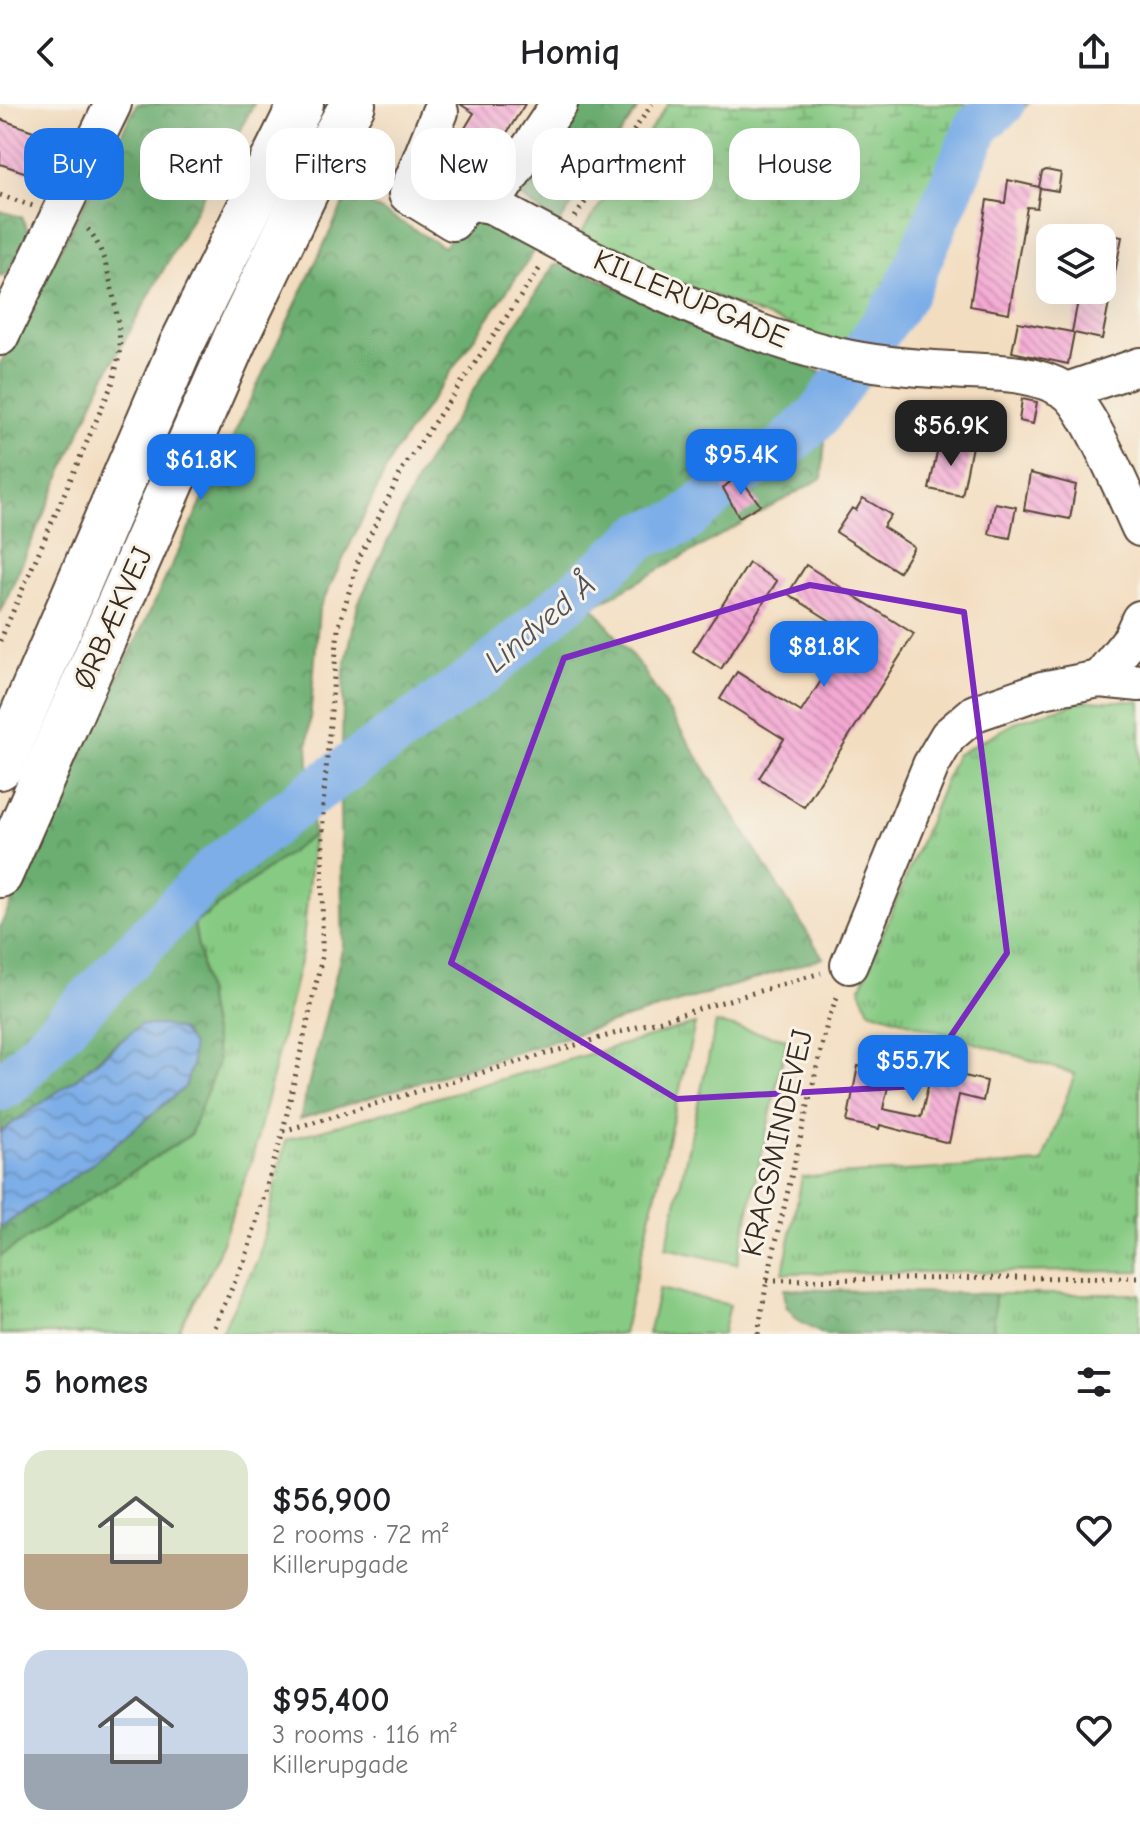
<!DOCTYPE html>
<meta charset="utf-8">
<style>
:root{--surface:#fff;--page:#f2f2f2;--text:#202124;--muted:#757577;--accent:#1a73e8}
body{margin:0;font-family:"Comic Neue",sans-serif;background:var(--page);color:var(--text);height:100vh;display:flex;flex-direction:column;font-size:30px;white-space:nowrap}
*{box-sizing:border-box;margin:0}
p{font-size:26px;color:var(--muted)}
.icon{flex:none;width:44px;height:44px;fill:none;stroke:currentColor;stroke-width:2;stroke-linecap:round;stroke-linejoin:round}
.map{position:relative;height:1230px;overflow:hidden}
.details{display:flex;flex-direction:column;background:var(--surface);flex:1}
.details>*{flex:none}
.top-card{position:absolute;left:24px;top:24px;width:1092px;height:72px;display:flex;gap:16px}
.controls{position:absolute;left:1036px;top:120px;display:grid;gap:16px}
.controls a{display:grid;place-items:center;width:80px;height:80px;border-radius:16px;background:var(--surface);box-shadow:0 8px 32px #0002;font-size:40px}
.price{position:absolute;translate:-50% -68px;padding:0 18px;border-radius:16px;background:var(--accent);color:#fff;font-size:26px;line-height:52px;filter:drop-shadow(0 2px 4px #0008)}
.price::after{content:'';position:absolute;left:50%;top:48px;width:24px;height:18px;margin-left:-12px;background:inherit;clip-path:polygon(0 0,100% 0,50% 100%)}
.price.current{background:#222;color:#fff}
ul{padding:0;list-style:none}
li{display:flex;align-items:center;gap:24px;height:200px;padding:0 24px}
li span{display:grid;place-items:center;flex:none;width:224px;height:160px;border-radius:24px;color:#555}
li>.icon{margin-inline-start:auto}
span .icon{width:96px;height:96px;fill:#fffc;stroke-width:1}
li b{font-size:34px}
h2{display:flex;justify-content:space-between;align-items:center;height:96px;padding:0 24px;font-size:34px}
.tag{padding:0 28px;border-radius:24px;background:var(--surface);box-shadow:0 8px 32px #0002;font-size:28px;line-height:72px}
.tag.current{background:var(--accent);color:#fff}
header{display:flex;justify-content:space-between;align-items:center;height:104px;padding:0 24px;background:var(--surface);font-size:36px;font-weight:700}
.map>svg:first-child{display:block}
.grass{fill:url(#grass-tufts);stroke:#607a50;stroke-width:2}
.forest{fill:url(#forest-crowns);stroke:#546c48;stroke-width:2}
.wetland{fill:url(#wetland-marsh);stroke:#607a50;stroke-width:2}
.park{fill:#86ca83;stroke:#607a50;stroke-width:2}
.water{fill:url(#water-waves);stroke:#5c6c83;stroke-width:2}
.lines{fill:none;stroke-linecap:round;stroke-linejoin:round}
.river{stroke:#7daee8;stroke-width:46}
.building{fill:url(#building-back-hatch)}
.minor-casing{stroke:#574536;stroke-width:40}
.major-casing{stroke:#574536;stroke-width:48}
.path{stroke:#574536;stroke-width:5;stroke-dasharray:2 6;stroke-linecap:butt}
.minor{stroke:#fff;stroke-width:36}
.major{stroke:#fff;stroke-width:44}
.marked{fill:none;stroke:#7b2cbf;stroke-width:6;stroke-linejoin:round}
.labels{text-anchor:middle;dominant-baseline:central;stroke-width:6;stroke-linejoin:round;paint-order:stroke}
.street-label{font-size:30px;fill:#3b2a1e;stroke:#f7f3e8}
.water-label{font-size:32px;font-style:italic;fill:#4f525b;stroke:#f7f3e8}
</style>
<header><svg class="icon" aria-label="back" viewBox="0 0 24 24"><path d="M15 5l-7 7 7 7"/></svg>Homiq<svg class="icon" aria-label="share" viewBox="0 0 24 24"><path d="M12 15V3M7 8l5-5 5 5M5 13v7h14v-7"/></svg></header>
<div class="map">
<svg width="1140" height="1230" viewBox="0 0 1140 1230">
<defs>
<pattern id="grass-tufts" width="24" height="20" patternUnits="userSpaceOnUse" patternTransform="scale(2)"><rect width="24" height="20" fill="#86ca83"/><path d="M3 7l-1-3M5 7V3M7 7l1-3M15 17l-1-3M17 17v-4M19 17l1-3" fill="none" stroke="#6fa46b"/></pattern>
<pattern id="forest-crowns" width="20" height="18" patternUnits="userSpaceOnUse" patternTransform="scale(2)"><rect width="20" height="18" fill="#6cae71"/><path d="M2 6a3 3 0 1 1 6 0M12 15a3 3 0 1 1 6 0" fill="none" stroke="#5a8e5c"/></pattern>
<pattern id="wetland-marsh" width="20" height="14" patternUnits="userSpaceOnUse" patternTransform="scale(2)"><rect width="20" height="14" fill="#86ca83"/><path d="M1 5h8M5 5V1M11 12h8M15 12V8" fill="none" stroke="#6fa46b"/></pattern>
<pattern id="water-waves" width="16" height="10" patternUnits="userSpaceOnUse" patternTransform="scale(2)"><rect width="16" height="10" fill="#7daee8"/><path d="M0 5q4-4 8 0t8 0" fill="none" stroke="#688ebb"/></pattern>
<pattern id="building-back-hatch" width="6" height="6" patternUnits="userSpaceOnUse" patternTransform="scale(2)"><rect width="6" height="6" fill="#f4a9d4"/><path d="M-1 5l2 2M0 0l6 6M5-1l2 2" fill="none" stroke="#c78aab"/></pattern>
</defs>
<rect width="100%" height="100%" fill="#f7f3e8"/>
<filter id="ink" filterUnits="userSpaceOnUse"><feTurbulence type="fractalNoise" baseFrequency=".0125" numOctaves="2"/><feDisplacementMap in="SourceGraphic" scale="16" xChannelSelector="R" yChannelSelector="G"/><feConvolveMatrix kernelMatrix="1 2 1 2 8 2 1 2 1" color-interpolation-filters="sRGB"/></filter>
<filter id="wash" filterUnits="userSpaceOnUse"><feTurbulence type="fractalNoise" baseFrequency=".006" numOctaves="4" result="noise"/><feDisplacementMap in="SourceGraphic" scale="32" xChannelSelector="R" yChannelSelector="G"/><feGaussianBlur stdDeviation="1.8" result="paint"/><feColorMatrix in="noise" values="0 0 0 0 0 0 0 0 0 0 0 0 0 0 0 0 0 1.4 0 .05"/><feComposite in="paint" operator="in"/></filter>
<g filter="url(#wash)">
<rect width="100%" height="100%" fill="#f3ddc0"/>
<!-- grass -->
<g class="grass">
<polygon points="1084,597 1140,597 1140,1167 783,1169 802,1073 1042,1059 1075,970 869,906 860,885 956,651 1018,617"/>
<polygon points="313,731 302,849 253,1052 215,1158 177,1230 0,1230 0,1152 190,1031 218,958 194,820"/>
<polygon points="695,920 623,1230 220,1230 258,1155 286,1036"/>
<polygon points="995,1190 1140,1190 1140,1230 993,1230"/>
</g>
<!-- forest -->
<g class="forest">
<polygon points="137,0 254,0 103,276 0,509 0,260"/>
<polygon points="584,0 641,0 558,121 521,92"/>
<polygon points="349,88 444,143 471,107 536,145 393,351 319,505 308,641 313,731 194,820 218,958 190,1031 0,1152 0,1124 90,1061 185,983 192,961 192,942 181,926 120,936 76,975 0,1028 0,823"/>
<polygon points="0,107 22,113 29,129 8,169 0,172"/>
<polygon points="570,160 651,201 830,272 822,374 593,503 642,564 823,854 300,1015 343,842 340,711 344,567 358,500 420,369 554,161"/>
<polygon points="784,1185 995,1190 993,1230 824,1230 797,1215 786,1202"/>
</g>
<!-- wetland -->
<polygon class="wetland" points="668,0 1028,0 979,45 857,248 575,138"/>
<!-- park -->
<g class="park">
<polygon points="716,919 787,935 737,1160 666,1144"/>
<polygon points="659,1185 730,1201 723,1230 648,1230"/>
</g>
<!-- water -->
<polygon class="water" points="140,921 163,921 181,926 192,942 192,961 185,983 90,1061 0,1124 0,1028 76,975"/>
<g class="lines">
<!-- river -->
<polyline class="river" points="0,984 9,979 213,767 308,692 485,567 643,431 681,419 738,371 781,346 819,311 904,191 978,21 1002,0"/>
</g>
<g id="blocks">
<!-- building -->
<g class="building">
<polygon points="460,0 525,0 467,92 439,76 445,66 441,64 474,9"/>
<polygon points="0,15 47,32 42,55 33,71 0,60"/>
<polygon points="1046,66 1061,69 1058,87 1040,84 1037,104 1027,103 1009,209 970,202 987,96 1005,99 1008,76 1039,83 1042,68"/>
<polygon points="1091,127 1122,133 1102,235 1074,229 1068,260 1012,248 1018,218 1072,228 1080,186 1102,186 1102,134 1090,134"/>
<polygon points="1022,295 1037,298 1033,320 1019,317"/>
<polygon points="940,335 972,342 962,392 929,385"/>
<polygon points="1030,369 1076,381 1070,415 1024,406"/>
<polygon points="738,371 760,401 739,413 723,384"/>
<polygon points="863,394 891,411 883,423 914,443 899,468 836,428 852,404 856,406"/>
<polygon points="995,399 1016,403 1010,434 989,430"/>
<polygon points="749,459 777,477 721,565 693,547"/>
<polygon points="806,461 914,530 804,703 759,674 784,635 720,595 737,568 801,608 851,530 788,490"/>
<polygon points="858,962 891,969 883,1005 921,1013 932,965 987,977 983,997 959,991 949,1039 880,1021 879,1025 847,1018"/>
</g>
</g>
</g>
<g filter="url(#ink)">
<use href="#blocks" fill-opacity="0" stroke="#574536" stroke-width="2"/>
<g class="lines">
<!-- minor casing -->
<g class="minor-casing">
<g id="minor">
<path d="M559,0l-68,101c108,59 227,122 346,151 38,9 76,12 114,14 38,3 80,0 113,20 23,13 63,110 76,138"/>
<polyline points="440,8 407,90 453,118 466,97 491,101"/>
<polyline points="0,233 113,0"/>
<polyline points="1067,287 1140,262"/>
<polyline points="1099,575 1131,535 1140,515"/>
<polyline points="849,861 931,661 948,632 975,609 1042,586 1099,575 1140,579"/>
</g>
</g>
<!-- major casing -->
<g class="major-casing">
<g id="major">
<polyline points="0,663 181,242 301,0"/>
<polyline points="0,771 236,233 320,58 353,0"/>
</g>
</g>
<!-- path -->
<g class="path">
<polyline points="0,91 33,102"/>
<polyline points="575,113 652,0"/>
<path d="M0,537l113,-259c2,-12 7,-25 7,-38 -1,-24 -14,-108 -37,-118"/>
<polyline points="283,1027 821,869"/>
<polyline points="767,1176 1140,1173"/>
<polyline points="211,1230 246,1153 283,1027 322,853 323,702 338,525 359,454 403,364 542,161"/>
<polyline points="758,1230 767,1176 828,916 839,888"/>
</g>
<!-- minor -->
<use href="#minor" class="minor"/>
<!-- major -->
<use href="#major" class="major"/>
</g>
</g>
<!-- marked area -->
<path class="marked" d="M810,481l154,27 43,341 -90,133 -240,13 -226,-136 113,-305z"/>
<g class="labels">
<!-- street labels -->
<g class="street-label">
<text transform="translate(691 195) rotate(23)">KILLERUPGADE</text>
<text transform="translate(113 514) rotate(-66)">ØRBÆKVEJ</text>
<text transform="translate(777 1039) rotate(-77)">KRAGSMINDEVEJ</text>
</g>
<!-- water labels -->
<g class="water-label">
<text transform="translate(540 519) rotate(-40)">Lindved Å</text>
</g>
</g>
</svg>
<div class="controls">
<a><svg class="icon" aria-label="layers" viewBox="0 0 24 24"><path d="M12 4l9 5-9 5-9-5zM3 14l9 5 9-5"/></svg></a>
</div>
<b class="price current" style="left:951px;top:364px">$56.9K</b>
<b class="price" style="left:741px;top:393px">$95.4K</b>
<b class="price" style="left:201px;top:398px">$61.8K</b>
<b class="price" style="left:824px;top:585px">$81.8K</b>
<b class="price" style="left:913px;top:999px">$55.7K</b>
<div class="top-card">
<a class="tag current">Buy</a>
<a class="tag">Rent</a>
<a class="tag">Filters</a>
<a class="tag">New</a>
<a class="tag">Apartment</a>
<a class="tag">House</a>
</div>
</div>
<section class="details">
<h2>5 homes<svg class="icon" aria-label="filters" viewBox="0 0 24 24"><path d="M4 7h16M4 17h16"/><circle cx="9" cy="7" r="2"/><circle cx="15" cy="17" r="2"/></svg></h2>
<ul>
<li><span style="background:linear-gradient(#dfe7d0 65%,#b9a48a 0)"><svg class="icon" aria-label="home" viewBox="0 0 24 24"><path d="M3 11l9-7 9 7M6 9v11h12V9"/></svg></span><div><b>$56,900</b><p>2 rooms · 72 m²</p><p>Killerupgade</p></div><svg class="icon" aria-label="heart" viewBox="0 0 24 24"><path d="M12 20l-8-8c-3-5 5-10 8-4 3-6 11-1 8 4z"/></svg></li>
<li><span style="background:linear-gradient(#c9d6e8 65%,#9aa5b1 0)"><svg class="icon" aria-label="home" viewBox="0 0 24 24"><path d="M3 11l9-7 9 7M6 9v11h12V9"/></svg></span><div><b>$95,400</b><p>3 rooms · 116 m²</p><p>Killerupgade</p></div><svg class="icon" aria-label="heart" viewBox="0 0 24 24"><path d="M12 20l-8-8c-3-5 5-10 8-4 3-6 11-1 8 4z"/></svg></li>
</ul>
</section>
